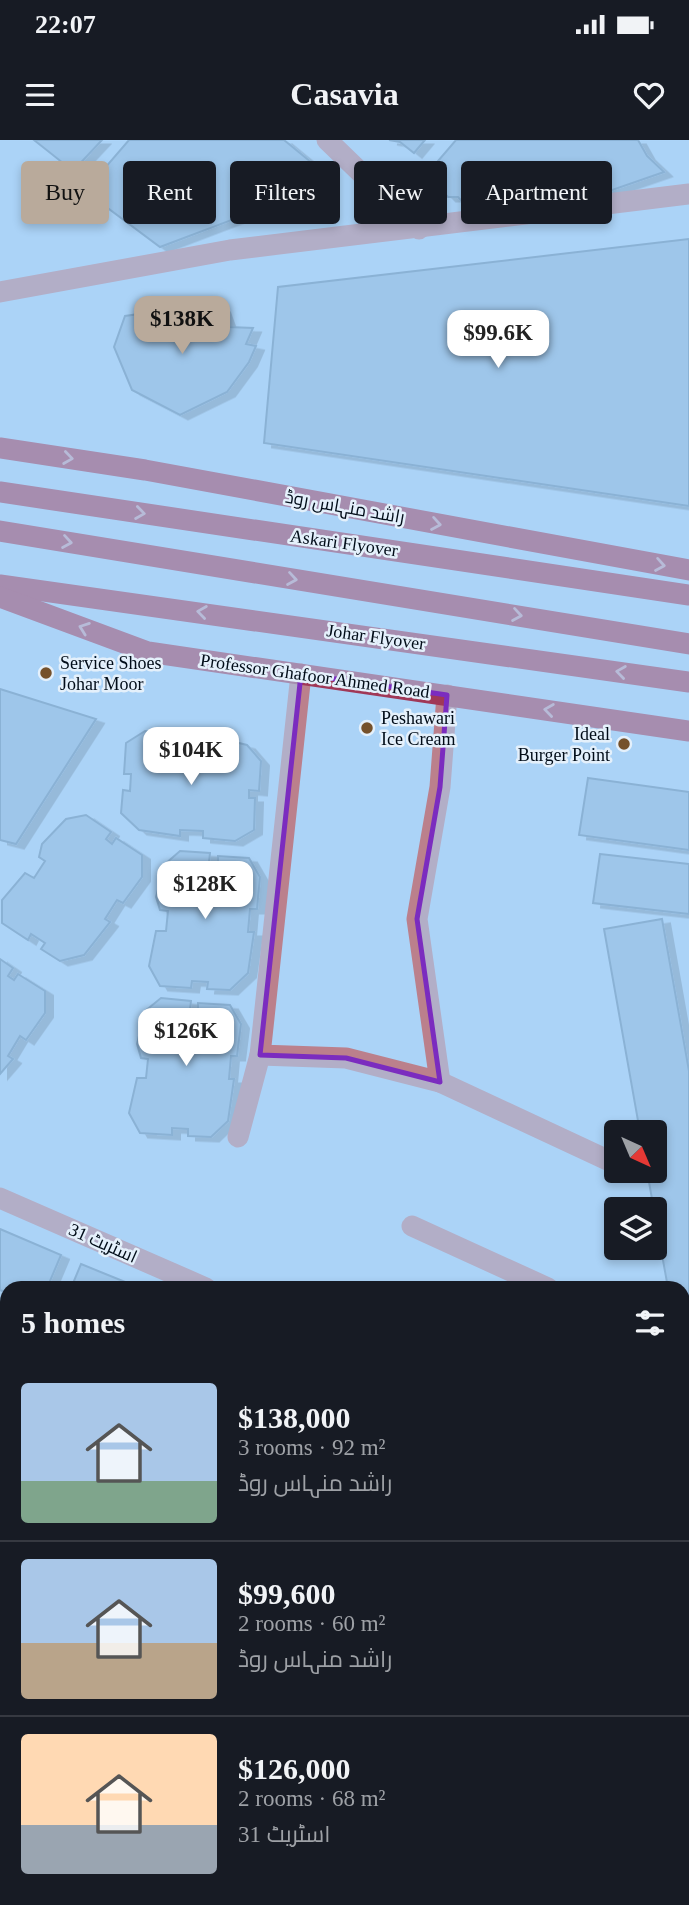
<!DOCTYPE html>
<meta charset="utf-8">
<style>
:root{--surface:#171b24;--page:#242831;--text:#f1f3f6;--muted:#9ea1a6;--line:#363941;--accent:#b9aa9b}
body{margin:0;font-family:"Times New Roman",Cairo,serif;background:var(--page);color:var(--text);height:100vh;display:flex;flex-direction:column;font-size:26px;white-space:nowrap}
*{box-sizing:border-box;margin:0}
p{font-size:23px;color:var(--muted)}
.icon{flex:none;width:38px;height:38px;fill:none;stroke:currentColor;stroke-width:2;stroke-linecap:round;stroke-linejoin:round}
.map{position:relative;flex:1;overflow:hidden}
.drawer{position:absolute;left:0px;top:1141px;width:690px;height:625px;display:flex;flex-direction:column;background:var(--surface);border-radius:21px 21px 0 0;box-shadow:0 4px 10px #0003}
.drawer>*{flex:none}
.top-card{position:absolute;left:21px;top:21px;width:648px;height:63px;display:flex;gap:14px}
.needle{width:46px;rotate:136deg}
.fabs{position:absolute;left:604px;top:980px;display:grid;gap:14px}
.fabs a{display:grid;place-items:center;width:63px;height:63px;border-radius:7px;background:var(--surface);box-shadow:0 4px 10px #0003;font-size:35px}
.price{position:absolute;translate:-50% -60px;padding:0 16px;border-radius:14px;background:#fff;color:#222;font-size:23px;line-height:46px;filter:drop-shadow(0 2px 4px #0008)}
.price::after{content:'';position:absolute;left:50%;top:42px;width:21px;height:16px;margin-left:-10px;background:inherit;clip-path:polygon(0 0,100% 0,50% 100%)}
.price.on{background:var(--accent);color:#111}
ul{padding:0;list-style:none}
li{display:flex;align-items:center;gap:21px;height:175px;padding:0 21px}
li+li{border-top:2px solid var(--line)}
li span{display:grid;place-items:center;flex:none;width:196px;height:140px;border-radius:7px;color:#555}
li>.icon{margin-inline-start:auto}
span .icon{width:84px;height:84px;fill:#fffc;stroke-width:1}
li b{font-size:30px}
h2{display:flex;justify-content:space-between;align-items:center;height:84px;padding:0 21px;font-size:30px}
.chip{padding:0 24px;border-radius:7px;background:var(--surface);box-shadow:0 4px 10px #0003;font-size:24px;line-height:63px}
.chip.on{background:var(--accent);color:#111}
.status{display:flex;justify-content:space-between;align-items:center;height:49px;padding:0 35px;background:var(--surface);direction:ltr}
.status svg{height:19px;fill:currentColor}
header{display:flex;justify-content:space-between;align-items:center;height:91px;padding:0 21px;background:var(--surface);font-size:32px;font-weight:800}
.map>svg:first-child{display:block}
.building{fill:#8eb6d9;stroke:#648aac;stroke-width:2;filter:url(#shadow)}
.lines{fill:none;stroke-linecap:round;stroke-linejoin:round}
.lane{stroke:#bb808c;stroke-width:14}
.street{stroke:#bb808c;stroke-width:21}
.primary{stroke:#a03857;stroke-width:21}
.oneway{stroke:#c59db1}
.marked{fill:none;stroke:#7b2cbf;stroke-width:5;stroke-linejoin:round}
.poi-dot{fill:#75512b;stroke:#e4f0fb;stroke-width:2.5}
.labels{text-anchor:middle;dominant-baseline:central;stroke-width:5;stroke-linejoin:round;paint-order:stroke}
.street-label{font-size:18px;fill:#010c18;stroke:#e4f0fb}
.poi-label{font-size:18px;fill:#010c18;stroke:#e4f0fb;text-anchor:start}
</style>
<div class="status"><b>22:07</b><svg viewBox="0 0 49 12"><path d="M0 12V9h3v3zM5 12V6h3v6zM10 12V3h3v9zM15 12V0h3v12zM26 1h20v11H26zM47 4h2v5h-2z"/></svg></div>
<header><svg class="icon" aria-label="menu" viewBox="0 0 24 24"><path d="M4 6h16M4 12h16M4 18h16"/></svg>Casavia<svg class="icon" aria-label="heart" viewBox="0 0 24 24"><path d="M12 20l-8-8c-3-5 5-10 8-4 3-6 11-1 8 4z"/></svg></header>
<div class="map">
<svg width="689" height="1765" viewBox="0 0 689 1765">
<defs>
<filter id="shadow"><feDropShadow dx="8" dy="4.5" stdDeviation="0" flood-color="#0004"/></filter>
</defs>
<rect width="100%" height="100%" fill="#abd3f7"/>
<!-- building -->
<g class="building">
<polygon points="34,0 102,0 73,31"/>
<polygon points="129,0 284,0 312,23 258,70 160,107 85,51"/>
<polygon points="389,0 425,0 414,13 400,2"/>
<polygon points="456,0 638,0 647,16 664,32 595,56 586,49 577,56 567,55 538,26 522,41 506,26 467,67 458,57 448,57 426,35"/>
<polygon points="689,99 689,366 264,303 278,147"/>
<polygon points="188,167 222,168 229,187 253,188 246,204 256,206 249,222 227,252 180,275 132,250 114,207 125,176"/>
<polygon points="0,549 96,579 16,704 0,700"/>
<polygon points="145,591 181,598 180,608 200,609 201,602 214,597 247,605 261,621 259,651 249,650 249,658 255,658 254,690 235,701 203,698 203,691 180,690 180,696 139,690 121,673 123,650 130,651 131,634 124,634 126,603"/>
<polygon points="588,638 689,652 689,710 579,695"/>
<polygon points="86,675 111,692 106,699 112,704 116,698 142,715 142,737 123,763 117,760 105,779 110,782 84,815 60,821 41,809 45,803 31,794 28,800 2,783 2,760 25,733 34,738 45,721 39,717 42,704 66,679"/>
<polygon points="180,711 210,713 209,722 218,723 218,716 249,718 260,737 257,769 250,769 248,792 254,792 248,833 230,850 207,849 208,842 192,841 191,848 160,846 149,826 156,791 166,791 168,771 160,770 156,757 165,724"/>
<polygon points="600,714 689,724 689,774 593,763"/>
<polygon points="662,779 689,931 689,1156 682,1157 682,1148 668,1148 647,1031 654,1031 654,992 640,992 604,789"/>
<polygon points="0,819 13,828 8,836 14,840 18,834 45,851 45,873 26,900 20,896 8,916 13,919 0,934"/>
<polygon points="161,858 191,861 190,869 198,870 198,863 230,865 241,884 237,916 231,916 229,939 234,939 228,981 211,997 188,996 188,989 172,988 172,995 140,993 129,973 137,938 146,938 148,919 141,918 137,904 145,871"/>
<polygon points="0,1089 61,1115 47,1148 7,1148 7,1153 0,1150"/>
<polygon points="81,1124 140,1148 71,1148"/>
<polygon points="0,1197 7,1200 7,1239 0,1255"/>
<polygon points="689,1288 689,1392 682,1403 682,1298"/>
<polygon points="0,1355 7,1358 7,1419 0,1416"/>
<polygon points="0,1463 7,1466 7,1527 0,1524"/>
<polygon points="0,1666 7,1669 7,1729 0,1727"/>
</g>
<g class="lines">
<!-- lane -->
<polyline class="lane" points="0,1586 7,1590"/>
<!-- street -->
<g class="street">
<polyline points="327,0 419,89"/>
<polyline points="0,152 230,110 689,54"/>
<polyline points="301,534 260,915 346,918 440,942 417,779 440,647 447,555"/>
<polyline points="440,942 616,1024"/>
<polyline points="238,997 260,915"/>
<polyline points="0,1058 206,1148"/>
<polyline points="412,1086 548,1148"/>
<polyline points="682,1215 689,1219"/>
<polyline points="0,1314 7,1317"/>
<polyline points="0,1645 7,1648"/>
<polyline points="682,1659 689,1661"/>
<polyline points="340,1759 345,1765"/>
<polyline points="31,1765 34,1759"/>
<polyline points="96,1765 98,1759"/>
<polyline points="563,1765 566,1759"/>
</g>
<!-- primary -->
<g class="primary">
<polyline points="0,308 145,330 689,430"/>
<polyline points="0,352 689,455"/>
<polyline points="0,391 689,504"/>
<polyline points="0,445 689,542"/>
<polyline points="0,457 148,512 689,591"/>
</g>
</g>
<!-- one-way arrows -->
<defs><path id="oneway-chevron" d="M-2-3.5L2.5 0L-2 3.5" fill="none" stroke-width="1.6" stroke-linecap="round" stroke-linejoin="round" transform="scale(1.75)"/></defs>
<g class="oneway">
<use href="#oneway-chevron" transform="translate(68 318) rotate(8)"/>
<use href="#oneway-chevron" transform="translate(140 373) rotate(8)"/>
<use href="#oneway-chevron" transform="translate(436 384) rotate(10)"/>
<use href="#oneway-chevron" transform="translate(67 402) rotate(9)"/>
<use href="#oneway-chevron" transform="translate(660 425) rotate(10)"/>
<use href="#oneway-chevron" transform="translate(292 439) rotate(9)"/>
<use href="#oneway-chevron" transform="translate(202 472) rotate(-172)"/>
<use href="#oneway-chevron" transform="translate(517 475) rotate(9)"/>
<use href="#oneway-chevron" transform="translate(84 488) rotate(-160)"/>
<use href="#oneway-chevron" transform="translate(621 532) rotate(-172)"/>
<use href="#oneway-chevron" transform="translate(549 570) rotate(-172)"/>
</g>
<!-- marked area -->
<path d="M0 0H689V1765H0ZM301,534l146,21 -7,92 -23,132 23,163 -94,-24 -86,-3z" fill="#abd3f7" fill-opacity=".55" fill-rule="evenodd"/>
<path class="marked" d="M301,534l146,21 -7,92 -23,132 23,163 -94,-24 -86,-3z"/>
<!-- markers -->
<g class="poi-dot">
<circle cx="46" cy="533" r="7"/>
<circle cx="367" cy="588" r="7"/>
<circle cx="624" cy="604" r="7"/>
</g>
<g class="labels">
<!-- street labels -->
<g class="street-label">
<text transform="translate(345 367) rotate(10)">راشد منہاس روڈ</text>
<text transform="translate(344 403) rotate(8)">Askari Flyover</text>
<text transform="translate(376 497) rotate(8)">Johar Flyover</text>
<text transform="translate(315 536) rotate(8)">Professor Ghafoor Ahmed Road</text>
<text transform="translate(103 1103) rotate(24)">اسٹریٹ 31</text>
</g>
<!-- poi labels -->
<g class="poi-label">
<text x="60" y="523">Service Shoes<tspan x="60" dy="21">Johar Moor</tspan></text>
<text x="381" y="578">Peshawari<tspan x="381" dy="21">Ice Cream</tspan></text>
<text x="610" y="594" text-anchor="end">Ideal<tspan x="610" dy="21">Burger Point</tspan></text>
</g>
</g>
</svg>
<div class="fabs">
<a><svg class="needle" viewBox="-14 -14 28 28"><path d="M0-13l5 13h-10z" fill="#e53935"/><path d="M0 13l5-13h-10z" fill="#9ea1a6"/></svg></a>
<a><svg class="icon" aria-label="layers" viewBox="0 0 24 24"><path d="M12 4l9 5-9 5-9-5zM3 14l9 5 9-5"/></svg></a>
</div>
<b class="price on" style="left:182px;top:216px">$138K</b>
<b class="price" style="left:498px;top:230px">$99.6K</b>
<b class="price" style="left:191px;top:647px">$104K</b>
<b class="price" style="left:205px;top:781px">$128K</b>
<b class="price" style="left:186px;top:928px">$126K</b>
<div class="top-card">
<a class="chip on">Buy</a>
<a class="chip">Rent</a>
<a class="chip">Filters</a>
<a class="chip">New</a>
<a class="chip">Apartment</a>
</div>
<section class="drawer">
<h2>5 homes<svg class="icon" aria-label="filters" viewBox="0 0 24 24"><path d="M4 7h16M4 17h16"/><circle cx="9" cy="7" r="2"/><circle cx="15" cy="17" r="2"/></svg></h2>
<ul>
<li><span style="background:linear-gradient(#a9c7e8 70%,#7fa58c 0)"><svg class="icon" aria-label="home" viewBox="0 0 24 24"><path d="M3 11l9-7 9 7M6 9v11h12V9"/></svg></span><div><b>$138,000</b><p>3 rooms · 92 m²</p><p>راشد منہاس روڈ</p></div></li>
<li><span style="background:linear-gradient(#a9c7e8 60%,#b9a48a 0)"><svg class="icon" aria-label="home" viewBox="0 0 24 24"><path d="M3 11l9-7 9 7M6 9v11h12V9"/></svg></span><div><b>$99,600</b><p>2 rooms · 60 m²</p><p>راشد منہاس روڈ</p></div></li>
<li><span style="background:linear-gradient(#ffd9b3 65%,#9aa5b1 0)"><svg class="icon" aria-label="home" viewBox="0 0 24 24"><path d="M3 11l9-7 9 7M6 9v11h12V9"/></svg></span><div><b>$126,000</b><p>2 rooms · 68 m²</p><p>اسٹریٹ 31</p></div></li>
</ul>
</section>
</div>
